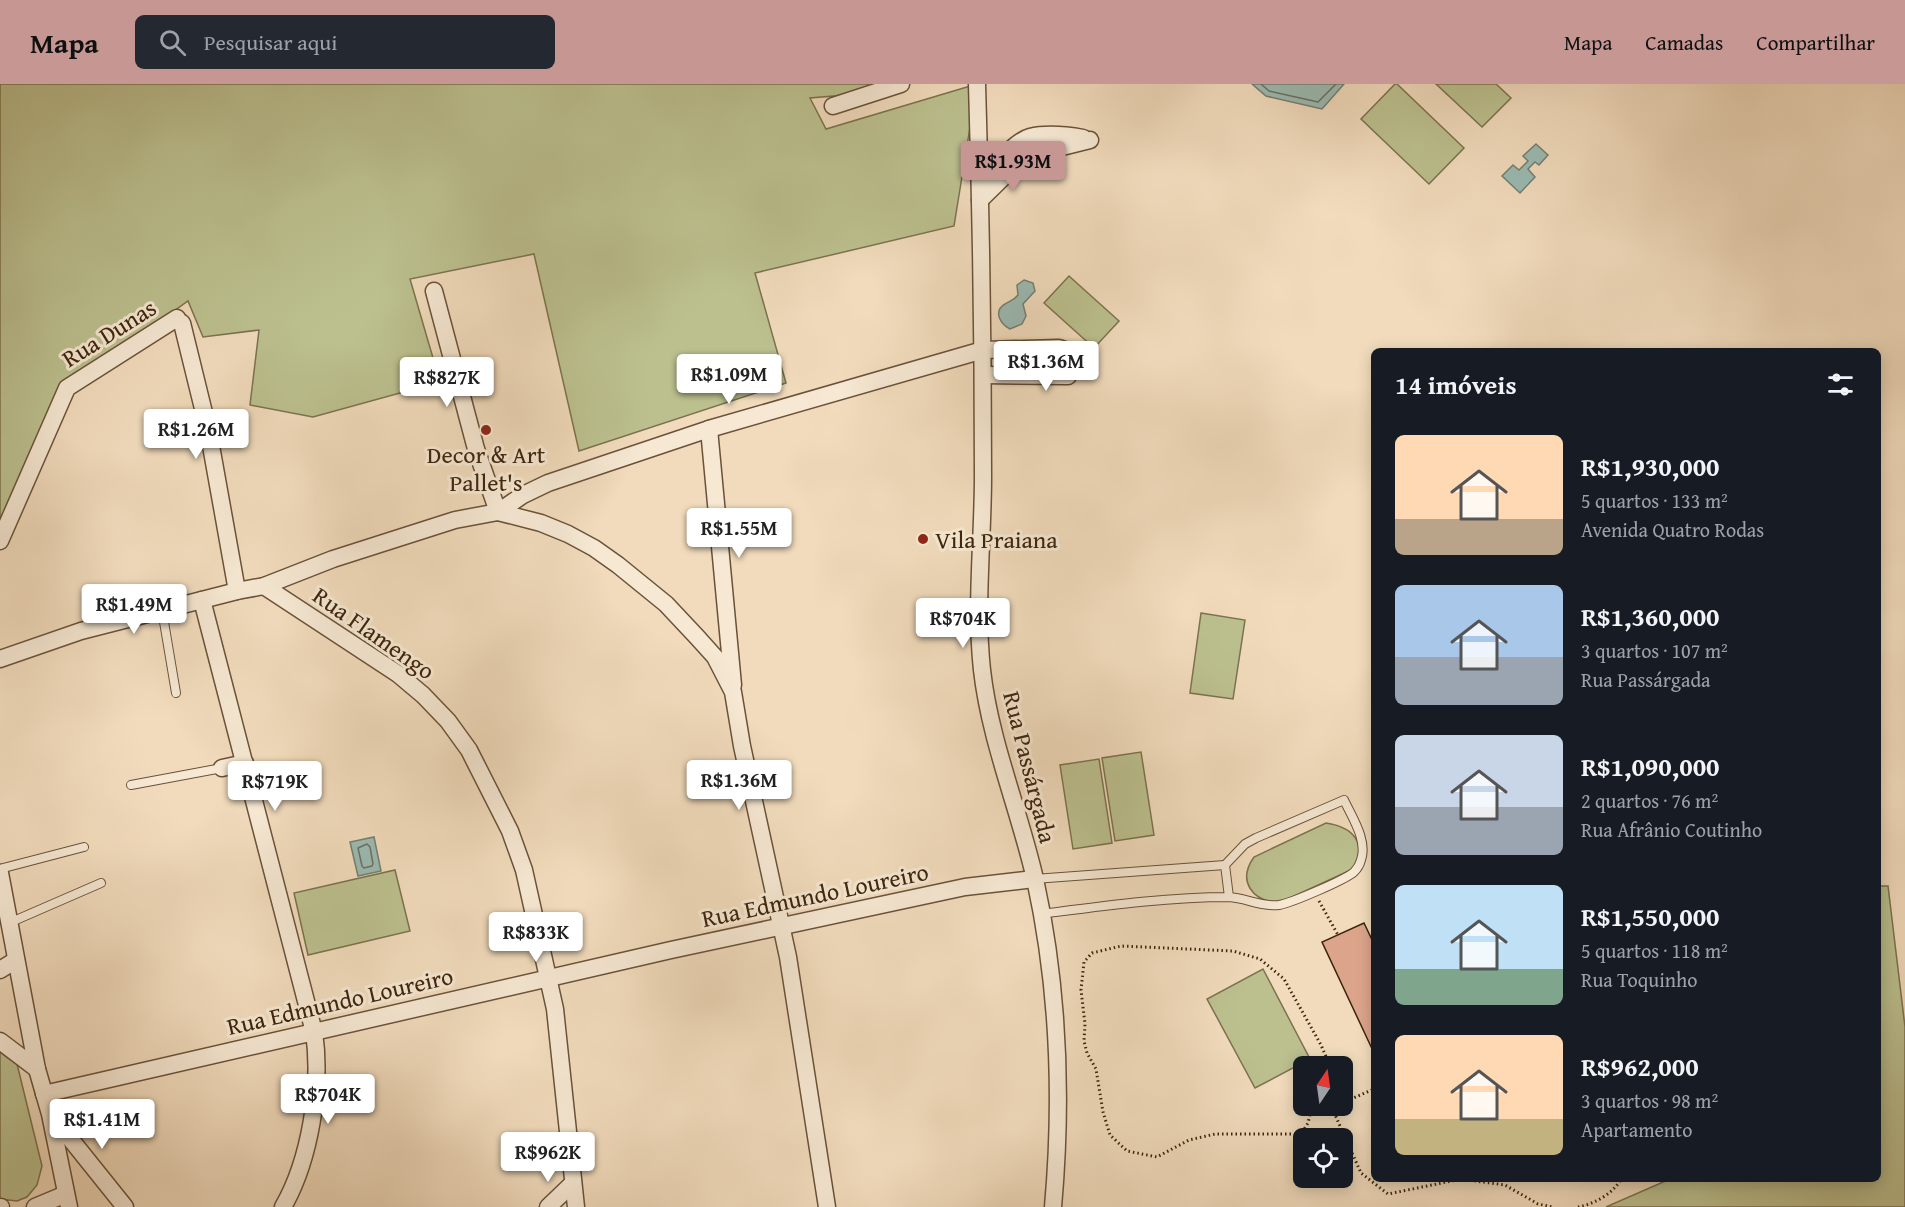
<!DOCTYPE html>
<html lang="pt">
<meta charset="utf-8">
<style>
:root{--surface:#171b24;--page:#242831;--text:#f1f3f6;--muted:#9ea1a6;--accent:#c59692}
body{margin:0;font-family:"Gentium Book Plus",serif;background:var(--page);color:var(--text);height:100vh;display:flex;flex-direction:column;font-size:22px;white-space:nowrap}
*{box-sizing:border-box;margin:0}
p{font-size:20px;color:var(--muted)}
.icon{flex:none;width:33px;height:33px;fill:none;stroke:currentColor;stroke-width:2;stroke-linecap:round;stroke-linejoin:round}
.map{position:relative;flex:1;overflow:hidden}
.details{position:absolute;left:1371px;top:264px;width:510px;height:834px;display:flex;flex-direction:column;background:var(--surface);border-radius:9px;box-shadow:0 3px 15px #0003}
.details>*{flex:none}
.needle{width:39px;rotate:13deg}
.controls{position:absolute;left:1293px;top:972px;display:grid;gap:12px}
.controls a{display:grid;place-items:center;width:60px;height:60px;border-radius:9px;background:var(--surface);box-shadow:0 3px 15px #0003;font-size:30px}
.price{position:absolute;translate:-50% -51px;padding:0 14px;border-radius:6px;background:#fff;color:#222;font-size:20px;line-height:39px;filter:drop-shadow(0 2px 3px #0008)}
.price::after{content:'';position:absolute;left:50%;top:36px;width:18px;height:14px;margin-left:-9px;background:inherit;clip-path:polygon(0 0,100% 0,50% 100%)}
.price.current{background:var(--accent);color:#111}
ul{padding:0;list-style:none}
li{display:flex;align-items:center;gap:18px;height:150px;padding:0 24px}
li span{display:grid;place-items:center;flex:none;width:168px;height:120px;border-radius:9px;color:#555}
li>.icon{margin-inline-start:auto}
span .icon{width:72px;height:72px;fill:#fffc;stroke-width:1}
li b{font-size:26px}
h2{display:flex;justify-content:space-between;align-items:center;height:72px;padding:0 24px;font-size:26px}
header{display:flex;align-items:center;gap:36px;box-sizing:border-box;height:84px;padding:0 30px;background:var(--accent);color:#111}
header strong{font-size:28px}
nav{display:flex;gap:33px;margin-inline-start:auto;font-size:21px}
.search{width:420px;height:54px;background:var(--page);display:flex;align-items:center;gap:15px;box-sizing:border-box;padding:0 21px;border-radius:9px;color:var(--muted);font-size:22px}
.map>svg:first-child{display:block}
.green{fill:#bcc08f;stroke:#7c724e;stroke-width:1.5}
.water{fill:#9bbbb4;stroke:#757f71;stroke-width:1.5}
.lines{fill:none;stroke-linecap:round;stroke-linejoin:round}
.shore{stroke:#6c7060;stroke-width:1.5}
.building{fill:#dca48b;stroke:#3d250d;stroke-width:1.5}
.lane-casing{stroke:#6a5239;stroke-width:10}
.street-casing{stroke:#6a5239;stroke-width:19}
.path{stroke:#3d250d;stroke-width:3;stroke-dasharray:1.5 3;stroke-linecap:butt}
.lane{stroke:#f6e8d3;stroke-width:8}
.street{stroke:#f6e8d3;stroke-width:16}
.poi-dot{fill:#8f2418;stroke:#f6e8d3;stroke-width:2}
.labels{text-anchor:middle;dominant-baseline:central;stroke-width:6;stroke-linejoin:round;paint-order:stroke}
.street-label{font-size:24px;fill:#3d250d;stroke:#f6e8d3}
.poi-label{font-size:24px;fill:#3d250d;stroke:#f6e8d3}
</style>
<header>
<strong>Mapa</strong>
<div class="search"><svg class="icon" aria-label="search" viewBox="0 0 24 24"><circle cx="10" cy="10" r="6"/><path d="M15 15l6 6"/></svg>Pesquisar aqui</div>
<nav><a>Mapa</a><a>Camadas</a><a>Compartilhar</a></nav>
</header>
<div class="map">
<svg width="1905" height="1123" viewBox="0 0 1905 1123">
<rect width="100%" height="100%" fill="#f1dbbc"/>
<filter id="stains"><feTurbulence type="fractalNoise" baseFrequency=".00333" numOctaves="4"/><feColorMatrix values="0 0 0 0 .2 0 0 0 0 .09 0 0 0 0 .02 0 0 0 .5 -.17"/></filter>
<radialGradient id="worn" r=".72"><stop offset=".6" stop-color="#630" stop-opacity="0"/><stop offset="1" stop-color="#630" stop-opacity=".3"/></radialGradient>
<!-- green -->
<g class="green">
<polygon points="0,0 868,0 871,9 810,14 826,45 977,0 954,142 755,189 786,299 579,367 534,170 410,195 440,298 313,333 250,321 259,246 203,253 188,217 67,304 0,457"/>
<polygon points="1395,0 1397,0 1464,64 1429,100 1361,35"/>
<polygon points="1436,0 1496,0 1511,14 1482,43"/>
<polygon points="1069,192 1119,237 1094,264 1044,219"/>
<polygon points="1201,529 1245,536 1233,615 1190,609"/>
<polygon points="1141,668 1154,751 1115,757 1102,674"/>
<polygon points="1099,675 1112,759 1073,765 1060,681"/>
<path d="M1326,739c27,4 42,20 27,46l-74,34c-27,-2 -42,-22 -25,-46z"/>
<polygon points="395,786 410,847 308,871 294,809"/>
<polygon points="1878,802 1888,802 1905,943 1905,1123 1606,1123 1670,1095 1878,1095"/>
<polygon points="1263,885 1310,975 1255,1004 1207,915"/>
<polygon points="0,963 17,980 42,1082 37,1101 27,1113 17,1117 0,1115"/>
</g>
<!-- water -->
<g class="water">
<polygon points="1252,0 1344,0 1322,25 1266,12"/>
<polygon points="1536,60 1548,71 1539,81 1535,78 1528,85 1535,93 1520,109 1502,92 1513,81 1519,86 1528,77 1523,72"/>
<path d="M1024,196l9,3 2,8 -12,13 3,12 -4,8 -12,5c-10,-5 -17,-18 -5,-25 6,-4 8,-3 13,-9l-1,-10z"/>
<polygon points="374,753 381,787 358,792 350,758"/>
</g>
<g class="lines">
<!-- shore -->
<g class="shore">
<polyline points="1261,0 1269,7 1318,18 1336,0"/>
<polygon points="367,760 370,763 373,780 372,782 364,784 362,782 358,764"/>
</g>
</g>
<!-- building -->
<polygon class="building" points="1364,839 1374,860 1374,969 1322,858"/>
<g class="lines">
<!-- lane casing -->
<g class="lane-casing">
<g id="lane">
<polyline points="162,526 176,609"/>
<polyline points="131,701 222,684"/>
<polyline points="0,785 84,763"/>
<polyline points="1034,795 1225,781"/>
<path d="M1041,830c62,-8 126,-17 188,-17 17,1 32,10 50,8 12,-2 66,-25 75,-33 3,-3 6,-8 7,-12 7,-19 -9,-43 -17,-60l-88,38 -11,6 -20,21 4,32"/>
<polyline points="9,839 101,799"/>
</g>
</g>
<!-- street casing -->
<g class="street-casing">
<g id="street">
<path d="M977,0c4,131 6,262 6,392 0,64 -8,130 -1,194 8,71 37,139 53,209 24,110 28,216 18,328"/>
<polyline points="833,22 901,0"/>
<path d="M980,97c12,-12 35,-40 50,-44 17,-4 36,-2 53,1"/>
<polyline points="980,116 1031,66 1066,62 1090,56"/>
<polyline points="434,207 476,365 498,428"/>
<polyline points="182,239 208,345 237,507"/>
<polyline points="983,291 1068,292"/>
<polyline points="709,345 733,601"/>
<polyline points="498,428 541,439 568,450 594,464 618,481 666,520 697,553 715,573 733,608 742,662 788,873 827,1123"/>
<polyline points="0,457 67,304 177,234"/>
<polyline points="264,502 398,590 423,611 448,637 469,666 510,747 524,786 555,925 576,1123"/>
<path d="M202,516l112,432c8,54 -4,128 -31,175"/>
<polyline points="0,575 81,547 237,507 264,502 333,475 455,436 498,428 523,411 548,399 709,345 983,266 1059,264 1076,270"/>
<polyline points="222,684 245,679"/>
<polyline points="0,789 37,985 50,1030 69,1123"/>
<polyline points="0,886 16,876"/>
<polyline points="0,957 37,985"/>
<polyline points="44,1010 671,866 965,803 1034,795"/>
<polyline points="52,1032 125,1123"/>
<polyline points="0,1123 1,1123"/>
<polyline points="35,1123 66,1110"/>
<polyline points="548,1123 573,1099"/>
</g>
</g>
<!-- path -->
<g class="path">
<polyline points="1319,817 1338,851"/>
<polyline points="1342,1019 1374,1005"/>
<polyline points="1312,1022 1308,1039 1301,1050 1215,1050 1189,1056 1157,1073 1127,1067 1110,1051 1103,1028 1096,985 1087,969 1084,957 1085,940 1081,906 1084,878 1092,869 1121,862 1233,867 1260,875 1284,895 1321,961 1330,982"/>
<polyline points="1331,1022 1332,1024 1338,1022"/>
<polyline points="1332,1024 1361,1089 1388,1110 1461,1095 1505,1101 1538,1120 1553,1123"/>
<path d="M1578,1123c16,-3 35,-13 43,-28"/>
</g>
<!-- lane -->
<use href="#lane" class="lane"/>
<!-- street -->
<use href="#street" class="street"/>
</g>
<!-- markers -->
<g class="poi-dot">
<circle cx="486" cy="346" r="6"/>
<circle cx="923" cy="455" r="6"/>
</g>
<g class="labels">
<!-- street labels -->
<g class="street-label">
<text transform="translate(109 249) rotate(-32)">Rua Dunas</text>
<text transform="translate(374 549) rotate(35)">Rua Flamengo</text>
<text transform="translate(1030 683) rotate(76)">Rua Passárgada</text>
<text transform="translate(815 811) rotate(-12)">Rua Edmundo Loureiro</text>
<text transform="translate(340 917) rotate(-13)">Rua Edmundo Loureiro</text>
</g>
<!-- poi labels -->
<g class="poi-label">
<text x="486" y="370">Decor &amp; Art<tspan x="486" dy="28">Pallet's</tspan></text>
<text x="935" y="455" text-anchor="start">Vila Praiana</text>
</g>
</g>
<rect width="100%" height="100%" filter="url(#stains)"/>
<rect width="100%" height="100%" fill="url(#worn)"/>
</svg>
<div class="controls">
<a><svg class="needle" viewBox="-14 -14 28 28"><path d="M0-13l5 13h-10z" fill="#e53935"/><path d="M0 13l5-13h-10z" fill="#9ea1a6"/></svg></a>
<a><svg class="icon" aria-label="locate" viewBox="0 0 24 24"><circle cx="12" cy="12" r="6"/><path d="M12 2v4M12 18v4M2 12h4M18 12h4"/></svg></a>
</div>
<b class="price current" style="left:1013px;top:108px">R$1.93M</b>
<b class="price" style="left:1046px;top:308px">R$1.36M</b>
<b class="price" style="left:729px;top:321px">R$1.09M</b>
<b class="price" style="left:447px;top:324px">R$827K</b>
<b class="price" style="left:196px;top:376px">R$1.26M</b>
<b class="price" style="left:739px;top:475px">R$1.55M</b>
<b class="price" style="left:134px;top:551px">R$1.49M</b>
<b class="price" style="left:963px;top:565px">R$704K</b>
<b class="price" style="left:739px;top:727px">R$1.36M</b>
<b class="price" style="left:275px;top:728px">R$719K</b>
<b class="price" style="left:536px;top:879px">R$833K</b>
<b class="price" style="left:328px;top:1041px">R$704K</b>
<b class="price" style="left:102px;top:1066px">R$1.41M</b>
<b class="price" style="left:548px;top:1099px">R$962K</b>
<section class="details">
<h2>14 imóveis<svg class="icon" aria-label="filters" viewBox="0 0 24 24"><path d="M4 7h16M4 17h16"/><circle cx="9" cy="7" r="2"/><circle cx="15" cy="17" r="2"/></svg></h2>
<ul>
<li><span style="background:linear-gradient(#ffd9b3 70%,#b9a48a 0)"><svg class="icon" aria-label="home" viewBox="0 0 24 24"><path d="M3 11l9-7 9 7M6 9v11h12V9"/></svg></span><div><b>R$1,930,000</b><p>5 quartos · 133 m²</p><p>Avenida Quatro Rodas</p></div></li>
<li><span style="background:linear-gradient(#a9c7e8 60%,#9aa5b1 0)"><svg class="icon" aria-label="home" viewBox="0 0 24 24"><path d="M3 11l9-7 9 7M6 9v11h12V9"/></svg></span><div><b>R$1,360,000</b><p>3 quartos · 107 m²</p><p>Rua Passárgada</p></div></li>
<li><span style="background:linear-gradient(#c9d6e8 60%,#9aa5b1 0)"><svg class="icon" aria-label="home" viewBox="0 0 24 24"><path d="M3 11l9-7 9 7M6 9v11h12V9"/></svg></span><div><b>R$1,090,000</b><p>2 quartos · 76 m²</p><p>Rua Afrânio Coutinho</p></div></li>
<li><span style="background:linear-gradient(#bfe0f5 70%,#7fa58c 0)"><svg class="icon" aria-label="home" viewBox="0 0 24 24"><path d="M3 11l9-7 9 7M6 9v11h12V9"/></svg></span><div><b>R$1,550,000</b><p>5 quartos · 118 m²</p><p>Rua Toquinho</p></div></li>
<li><span style="background:linear-gradient(#ffd9b3 70%,#c2b280 0)"><svg class="icon" aria-label="home" viewBox="0 0 24 24"><path d="M3 11l9-7 9 7M6 9v11h12V9"/></svg></span><div><b>R$962,000</b><p>3 quartos · 98 m²</p><p>Apartamento</p></div></li>
</ul>
</section>
</div>
